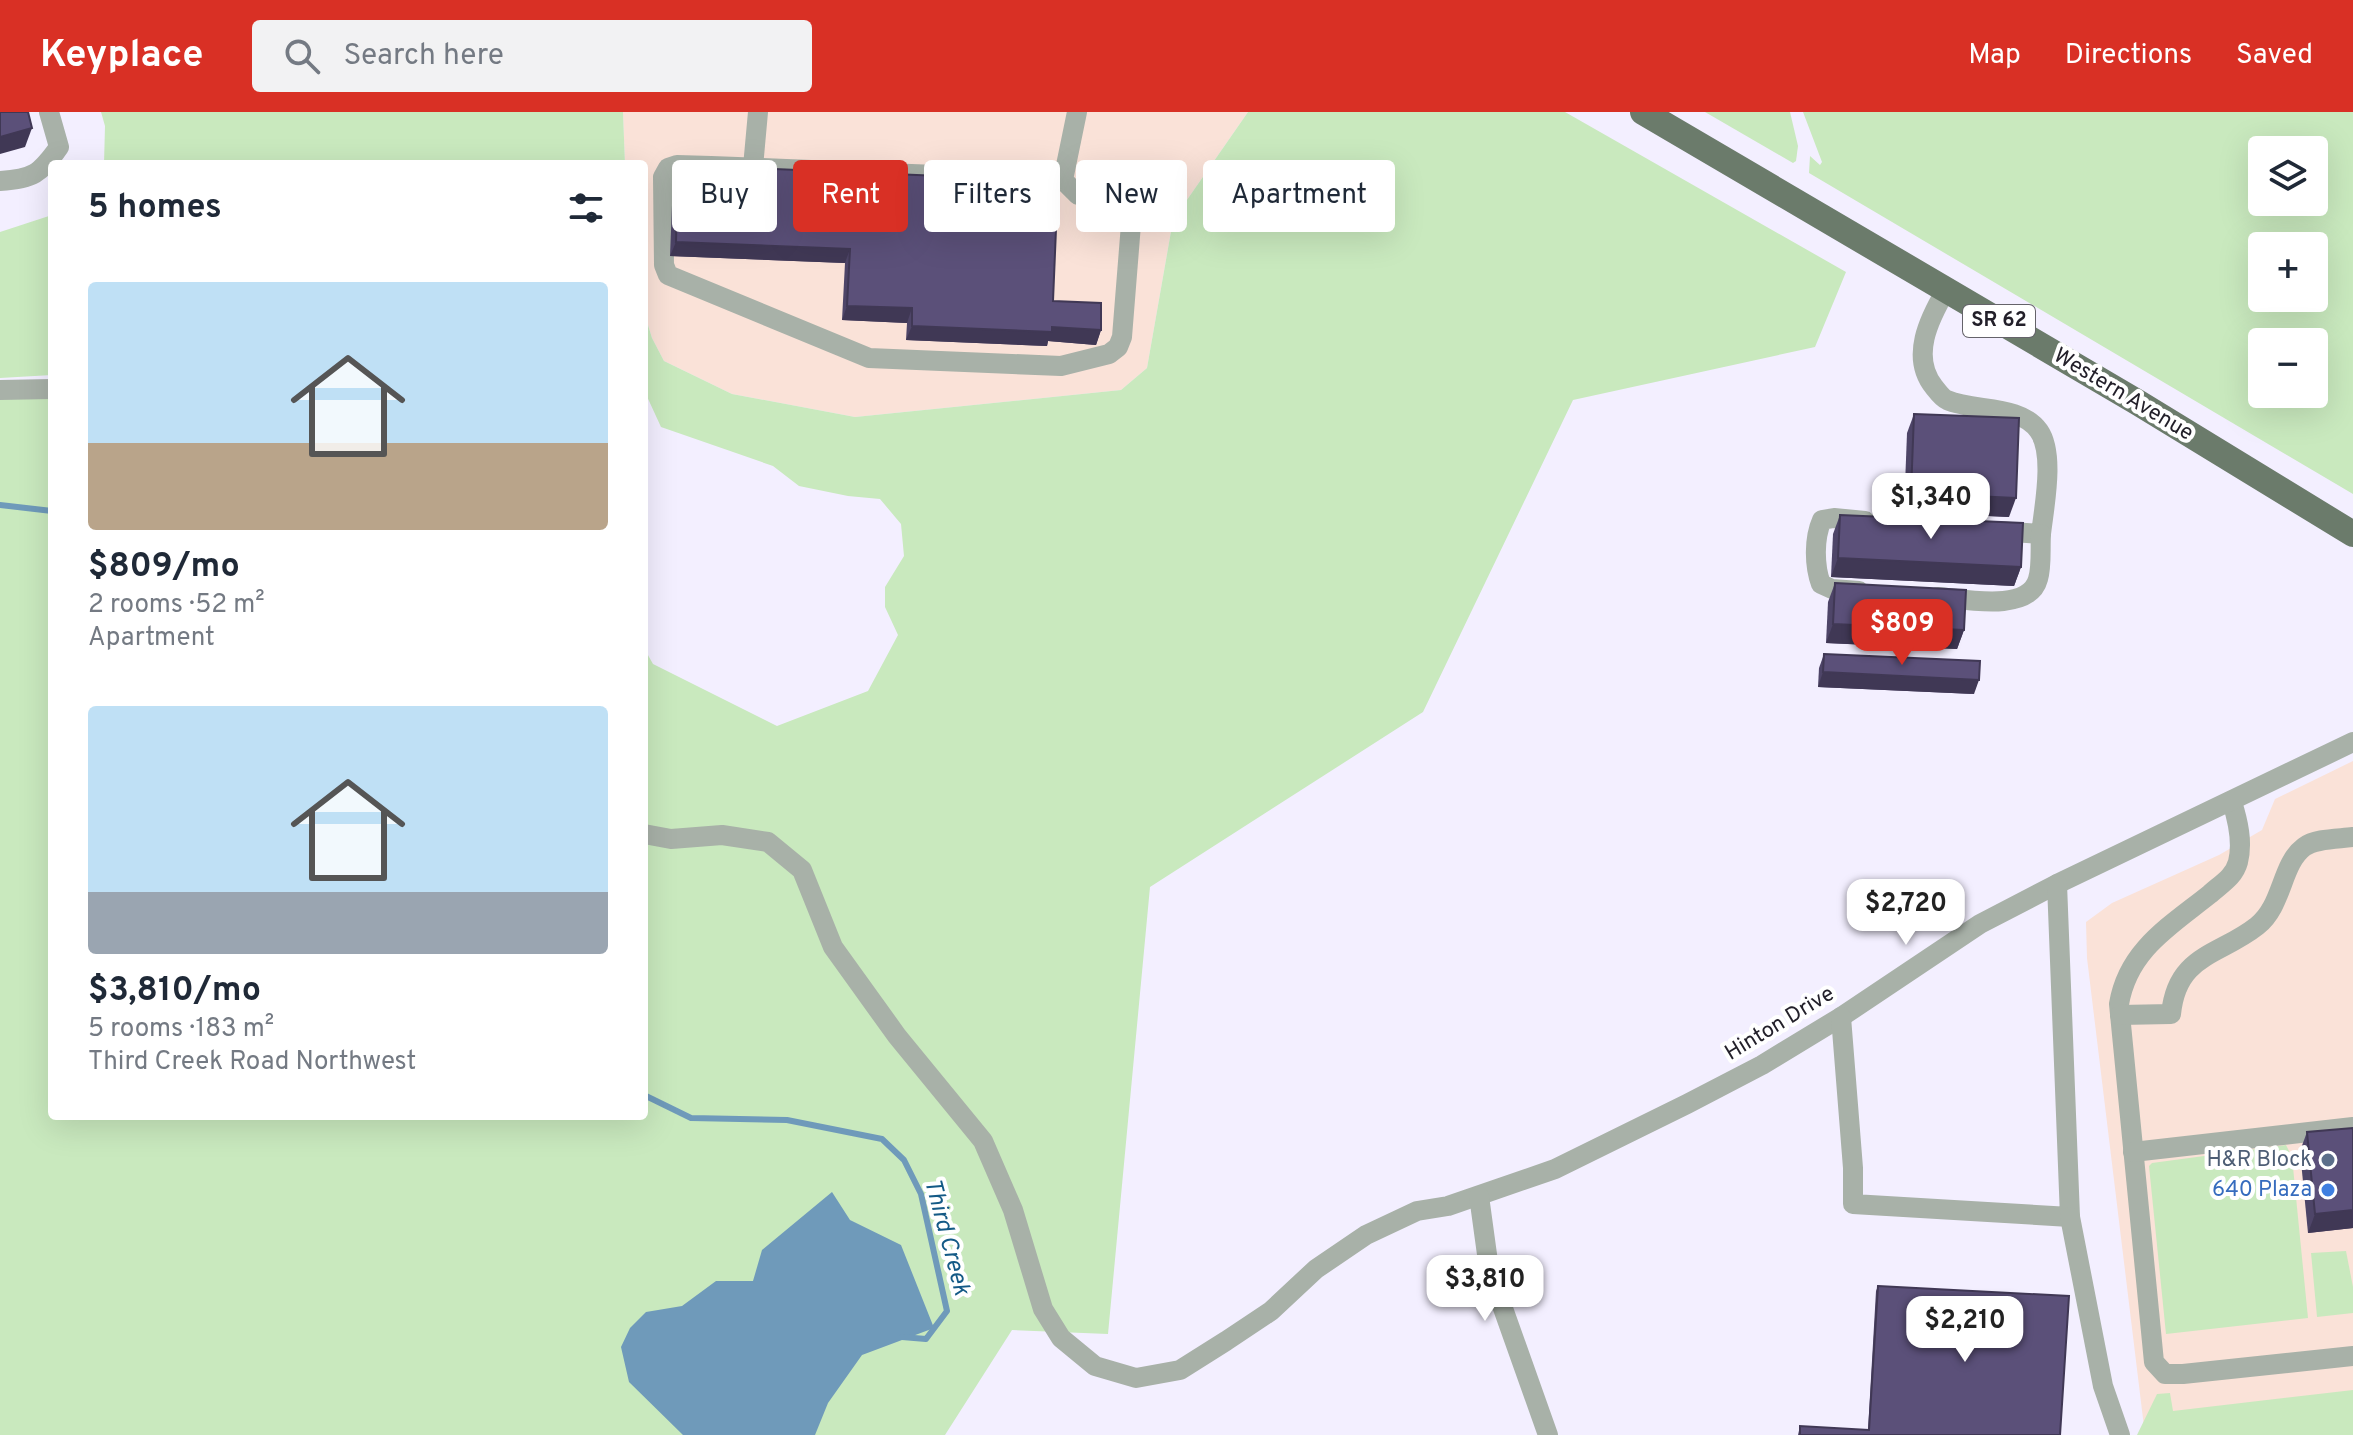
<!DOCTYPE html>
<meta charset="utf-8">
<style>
:root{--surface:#fff;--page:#f2f2f3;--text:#1f2937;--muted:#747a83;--accent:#d93025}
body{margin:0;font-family:Overpass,sans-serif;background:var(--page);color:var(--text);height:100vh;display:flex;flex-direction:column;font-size:30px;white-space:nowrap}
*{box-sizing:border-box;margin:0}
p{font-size:26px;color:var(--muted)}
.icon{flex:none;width:44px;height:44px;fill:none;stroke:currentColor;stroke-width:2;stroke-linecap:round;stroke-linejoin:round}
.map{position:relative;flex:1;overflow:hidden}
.panel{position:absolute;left:48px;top:48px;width:600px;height:960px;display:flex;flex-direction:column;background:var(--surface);border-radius:8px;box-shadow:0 8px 32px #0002}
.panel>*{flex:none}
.hud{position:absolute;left:672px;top:48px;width:760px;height:72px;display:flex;gap:16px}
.tools{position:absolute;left:2248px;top:24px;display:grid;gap:16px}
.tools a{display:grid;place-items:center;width:80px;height:80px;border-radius:8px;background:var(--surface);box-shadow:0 8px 32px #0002;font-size:40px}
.price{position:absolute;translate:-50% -68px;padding:0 18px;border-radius:16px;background:#fff;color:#222;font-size:26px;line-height:52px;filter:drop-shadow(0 2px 4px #0008)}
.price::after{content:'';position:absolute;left:50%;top:48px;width:24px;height:18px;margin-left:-12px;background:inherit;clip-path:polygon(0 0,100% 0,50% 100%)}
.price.active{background:var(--accent);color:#fff}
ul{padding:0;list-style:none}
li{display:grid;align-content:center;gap:16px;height:424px;padding:0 40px}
li span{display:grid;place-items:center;height:248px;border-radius:8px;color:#555}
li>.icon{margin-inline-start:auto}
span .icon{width:144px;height:144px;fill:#fffc;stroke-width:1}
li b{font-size:34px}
h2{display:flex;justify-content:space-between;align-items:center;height:96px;padding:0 40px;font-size:34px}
.chip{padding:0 28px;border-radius:8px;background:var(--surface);box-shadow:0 8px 32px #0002;font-size:28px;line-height:72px}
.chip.active{background:var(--accent);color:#fff}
header{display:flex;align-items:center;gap:48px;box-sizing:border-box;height:112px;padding:0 40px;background:var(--accent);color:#fff}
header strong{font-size:38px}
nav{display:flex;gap:44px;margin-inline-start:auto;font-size:28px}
.search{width:560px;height:72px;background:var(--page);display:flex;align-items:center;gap:20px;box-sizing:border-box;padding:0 28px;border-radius:8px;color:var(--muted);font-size:30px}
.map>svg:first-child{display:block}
.commercial{fill:#fae2d8}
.green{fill:#c9e9be;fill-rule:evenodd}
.water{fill:#6f9aba}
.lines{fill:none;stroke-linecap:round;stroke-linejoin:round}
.stream{stroke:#6f9aba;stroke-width:6}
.minor{stroke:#a8b1a8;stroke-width:20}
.major{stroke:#6b7b6b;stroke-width:26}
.wall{fill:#4e4568}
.shaded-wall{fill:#403855}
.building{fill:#5b5079;stroke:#403855;stroke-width:2}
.service-dot{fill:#5c6f8a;stroke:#fff;stroke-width:3}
.shop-dot{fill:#3f7fe0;stroke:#fff;stroke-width:3}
.labels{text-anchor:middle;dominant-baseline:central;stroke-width:8;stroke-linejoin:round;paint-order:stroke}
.shield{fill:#fff;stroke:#65636a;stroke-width:2}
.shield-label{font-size:20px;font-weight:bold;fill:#23202a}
.street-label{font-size:22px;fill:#23202a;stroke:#fff}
.service-label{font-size:22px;fill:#4e5e75;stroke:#fff;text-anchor:end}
.shop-label{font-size:22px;fill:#366cbe;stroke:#fff;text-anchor:end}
.water-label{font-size:24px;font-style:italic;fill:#145a86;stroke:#fff}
</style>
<header>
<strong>Keyplace</strong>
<div class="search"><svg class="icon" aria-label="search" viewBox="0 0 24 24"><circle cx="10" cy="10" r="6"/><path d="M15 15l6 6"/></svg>Search here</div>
<nav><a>Map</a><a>Directions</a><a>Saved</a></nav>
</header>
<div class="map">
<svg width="2353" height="1323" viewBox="0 0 2353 1323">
<rect width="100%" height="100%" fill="#f3efff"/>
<!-- commercial -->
<g class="commercial">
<polygon points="623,0 1248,0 1173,108 1147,256 1121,278 855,305 732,282 664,249 652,226 644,200 644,52 625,52"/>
<polygon points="2353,649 2353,1323 2145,1323 2087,846 2086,810 2112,791 2219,743 2262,718 2275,687"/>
</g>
<!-- green -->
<g class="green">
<polygon points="101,0 623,0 625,52 104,52 105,14"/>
<polygon points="1248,0 1565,0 1846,160 1815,235 1573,288 1423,600 1150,775 1108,1222 1012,1218 945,1323 0,1323 0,279 52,277 52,1004 644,1004 644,536 653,552 777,614 868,579 898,523 885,495 885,475 904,444 901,412 880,387 848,384 799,374 773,354 661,315 644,278 644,200 652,226 664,249 732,282 855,305 1121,278 1147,256 1173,108"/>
<polygon points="1705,0 1790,0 1798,34 1796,49 1793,51"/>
<path d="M1803,0h550v382l-544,-321 1,-17 10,9 2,-3zM2262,38h52v52h-52zM2262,134h52v52h-52zM2262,230h52v52h-52z"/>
<polygon points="52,103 52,263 0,266 0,120"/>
<polygon points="2286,1033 2292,1045 2308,1206 2166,1222 2149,1054 2152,1051"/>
<polygon points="2346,1139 2353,1175 2353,1201 2317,1205 2311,1141"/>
<polygon points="2353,1278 2353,1323 2137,1323 2157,1282 2170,1281 2173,1299"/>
</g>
<!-- water -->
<polygon class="water" points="832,1080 850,1108 901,1133 934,1216 862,1243 828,1291 815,1323 683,1323 629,1270 621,1235 630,1216 646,1200 682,1194 716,1169 753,1169 762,1138"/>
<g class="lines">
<!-- stream -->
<g class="stream">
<polyline points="0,393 52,399"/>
<polyline points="644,983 691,1006 787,1008 882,1027 904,1048 921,1082 947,1199 926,1227 902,1225"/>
</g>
<!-- minor -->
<g class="minor">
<polyline points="753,55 758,0"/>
<polyline points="1063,68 1078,83 1133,87 1122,225 1118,235 1109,242 1061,254 869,246 668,163 664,153 663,65 668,56 677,53 711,54 1063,68 1077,0"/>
<path d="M0,69c33,-2 40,-7 59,-34l-10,-35"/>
<path d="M1946,178c-17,29 -36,67 -12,97 4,5 8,11 13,13 28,12 73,4 92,31 16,23 5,76 2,103l-44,-3"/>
<polyline points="0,278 52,277"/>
<path d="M1859,479l-27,-2 -11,-5c-7,-19 -7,-46 1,-64l12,-2 31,3"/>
<path d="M1938,485c26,2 91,16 100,-18 4,-13 2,-31 3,-45"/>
<path d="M2232,690c6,19 11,40 6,60 -4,15 -17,22 -28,32 -40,32 -82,56 -91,110l35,358 11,12h18l170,-18"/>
<polyline points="644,722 671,727 722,723 768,730 802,758 833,835 897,924 983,1029 1013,1098 1043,1197 1061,1226 1095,1254 1136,1266 1180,1258 1226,1229 1271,1199 1316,1157 1366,1123 1417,1099 1448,1094 1555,1057 1687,992 1762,953 1841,905 1980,812 2057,772 2353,630"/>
<path d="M2120,903l51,-1c6,-60 48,-58 86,-88 26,-20 24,-62 47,-79 12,-9 35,-8 49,-10"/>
<polyline points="1841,905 1853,1056 1853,1092 2070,1105 2057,772"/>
<polyline points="2133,1040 2353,1015"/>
<polyline points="1479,1084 1489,1157 1548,1323"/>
<polyline points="2070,1105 2103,1274 2120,1323"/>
</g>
<!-- major -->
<polyline class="major" points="1643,0 2137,290 2353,422"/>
</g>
<!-- wall -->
<g class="wall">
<polygon points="678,53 1101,218 1096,233 1048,229 1047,234 906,228 907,211 842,208 845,151 670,144 673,68"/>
<polygon points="1914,302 2009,405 1904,400 1907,321"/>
<polygon points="1840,403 2021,455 2014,474 1831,465 1833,422"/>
<polygon points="1835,471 1964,518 1957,537 1826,531 1828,490"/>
<polygon points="1824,542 1974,582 1818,575 1819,556"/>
<polygon points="2353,1016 2353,1116 2308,1121 2300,1039 2307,1020"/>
<polygon points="1878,1174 2060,1323 1798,1323 1800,1314 1868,1318 1876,1179"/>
</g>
<!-- shaded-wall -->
<g class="shaded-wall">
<polygon points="32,16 25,35 0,42 0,25"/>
<polygon points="676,130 850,137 845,151 670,144"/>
<polygon points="847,194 912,196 907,211 842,208"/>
<polygon points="912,214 1052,215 1101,218 1096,233 1048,229 1047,234 906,228"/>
<polygon points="1911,381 2016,386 2009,405 1904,400"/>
<polygon points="1838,446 2021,455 2014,474 1831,465"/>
<polygon points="1833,512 1964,518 1957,537 1826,531"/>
<polygon points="1823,560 1979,568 1974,582 1818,575"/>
<polygon points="2353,1098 2353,1116 2308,1121 2315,1102"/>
</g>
<!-- building -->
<g class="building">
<polygon points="0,0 28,0 32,16 0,25"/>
<polygon points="678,53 1058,69 1053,189 1101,191 1101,218 1052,215 1052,220 912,214 912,196 847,194 850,137 676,130"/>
<polygon points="1914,302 2019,306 2016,386 1911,381"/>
<polygon points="1840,403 2023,411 2021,455 1838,446"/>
<polygon points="1835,471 1966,478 1964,518 1833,512"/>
<polygon points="1824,542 1980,549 1979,568 1823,560"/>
<polygon points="2353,1016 2353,1098 2315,1102 2307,1020"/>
<polygon points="1878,1174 2069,1184 2060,1323 1800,1323 1800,1314 1869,1318"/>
</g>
<!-- markers -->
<circle class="service-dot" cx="2328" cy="1048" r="8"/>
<circle class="shop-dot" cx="2328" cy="1078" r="8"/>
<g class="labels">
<!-- shield labels -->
<rect class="shield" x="1963" y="193" width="72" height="32" rx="6"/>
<g class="shield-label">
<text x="1999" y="209">SR 62</text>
</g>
<!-- street labels -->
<g class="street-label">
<text transform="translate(2123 283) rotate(31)">Western Avenue</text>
<text transform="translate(1780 912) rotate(-31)">Hinton Drive</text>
</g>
<!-- service labels -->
<g class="service-label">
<text x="2312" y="1048">H&amp;R Block</text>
</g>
<!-- shop labels -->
<g class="shop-label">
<text x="2312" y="1078">640 Plaza</text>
</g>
<!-- water labels -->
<g class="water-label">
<text transform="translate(946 1125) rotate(75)">Third Creek</text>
</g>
</g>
</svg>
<div class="tools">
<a><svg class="icon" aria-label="layers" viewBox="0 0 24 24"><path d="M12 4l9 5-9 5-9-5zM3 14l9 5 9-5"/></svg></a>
<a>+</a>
<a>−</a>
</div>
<b class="price" style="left:1931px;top:429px">$1,340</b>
<b class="price active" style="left:1902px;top:555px">$809</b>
<b class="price" style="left:1906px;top:835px">$2,720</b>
<b class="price" style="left:1485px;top:1211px">$3,810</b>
<b class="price" style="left:1965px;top:1252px">$2,210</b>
<div class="hud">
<a class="chip">Buy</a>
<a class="chip active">Rent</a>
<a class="chip">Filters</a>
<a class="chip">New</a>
<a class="chip">Apartment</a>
</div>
<section class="panel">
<h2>5 homes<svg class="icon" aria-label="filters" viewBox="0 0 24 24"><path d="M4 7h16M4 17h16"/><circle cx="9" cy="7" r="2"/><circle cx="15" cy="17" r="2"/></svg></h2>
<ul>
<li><span style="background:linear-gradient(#bfe0f5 65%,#b9a48a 0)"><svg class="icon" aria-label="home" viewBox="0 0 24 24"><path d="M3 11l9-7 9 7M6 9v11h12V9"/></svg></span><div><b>$809/mo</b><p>2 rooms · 52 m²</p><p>Apartment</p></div></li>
<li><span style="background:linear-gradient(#bfe0f5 75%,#9aa5b1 0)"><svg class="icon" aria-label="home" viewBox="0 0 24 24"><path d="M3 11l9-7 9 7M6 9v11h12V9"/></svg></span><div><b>$3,810/mo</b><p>5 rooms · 183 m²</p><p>Third Creek Road Northwest</p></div></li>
</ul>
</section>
</div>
